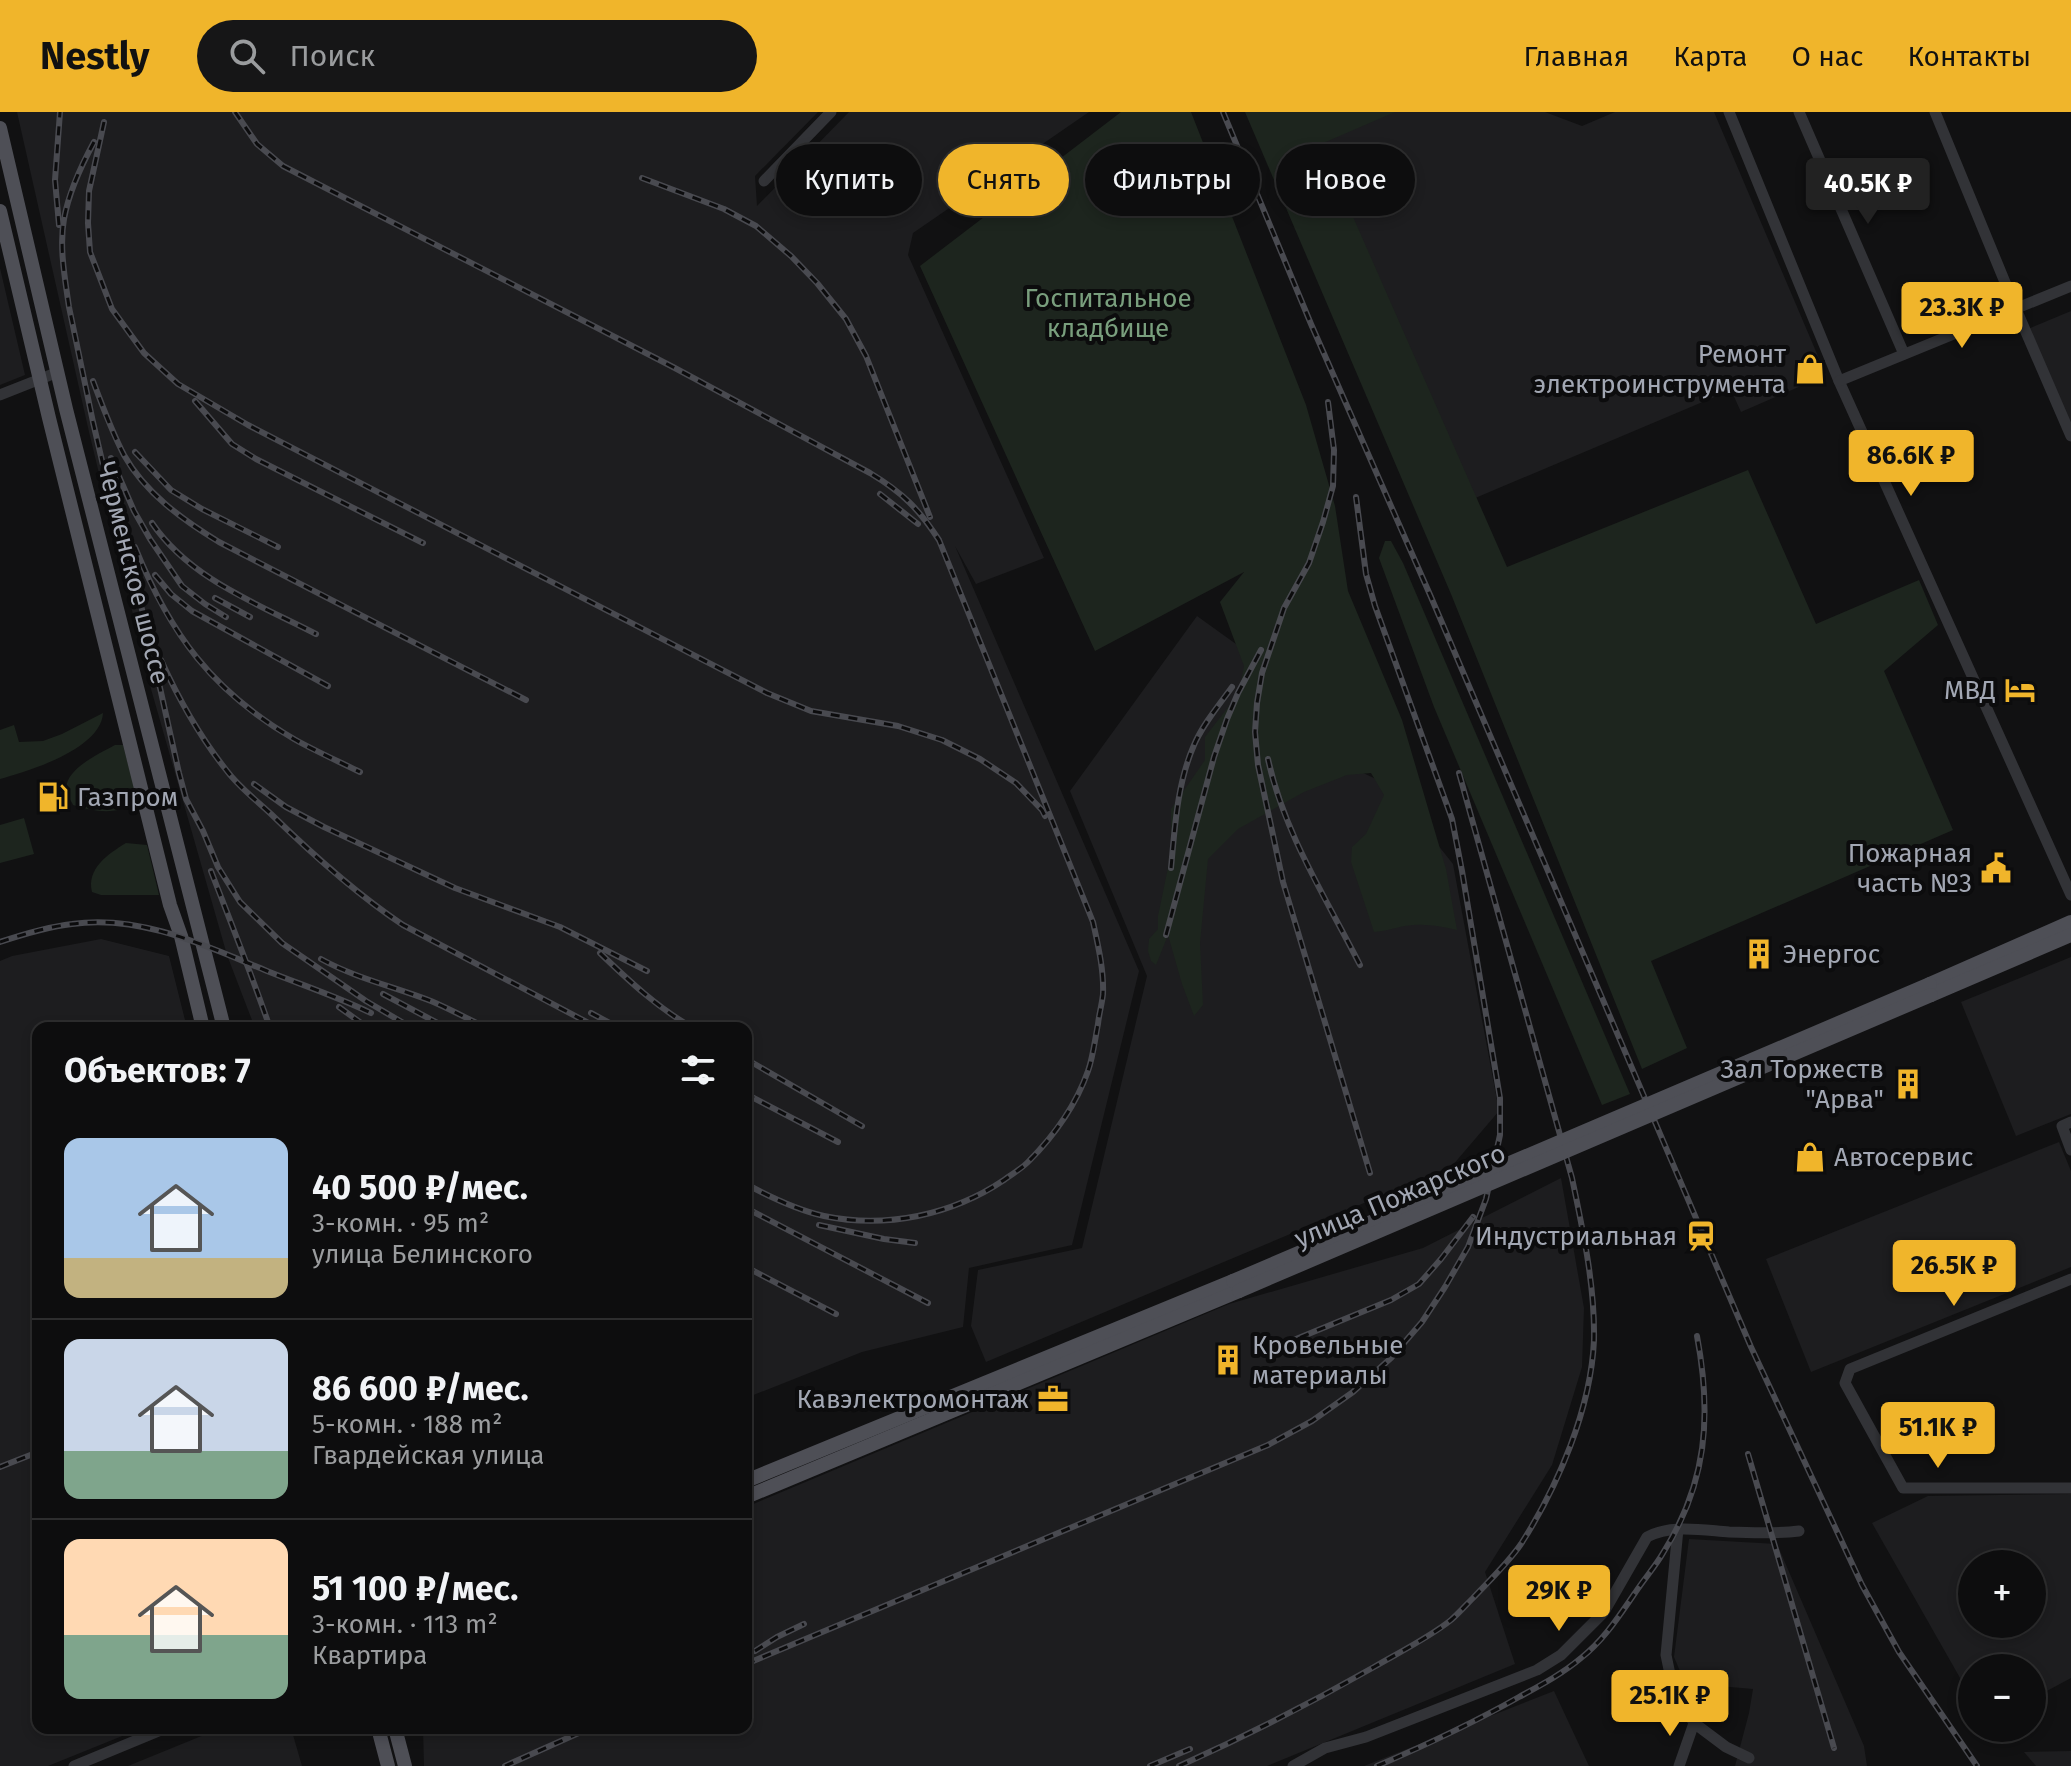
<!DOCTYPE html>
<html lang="ru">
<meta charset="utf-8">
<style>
:root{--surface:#0d0d0e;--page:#161617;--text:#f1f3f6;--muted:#9a9c9e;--line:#2d2d2e;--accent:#f0b52b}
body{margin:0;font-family:"Fira Sans",sans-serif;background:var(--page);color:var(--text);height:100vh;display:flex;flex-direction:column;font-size:30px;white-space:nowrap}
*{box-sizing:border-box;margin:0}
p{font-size:26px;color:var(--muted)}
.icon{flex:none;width:44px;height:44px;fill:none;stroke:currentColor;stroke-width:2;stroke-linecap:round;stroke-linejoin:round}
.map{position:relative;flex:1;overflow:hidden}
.drawer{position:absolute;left:32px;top:910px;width:720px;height:712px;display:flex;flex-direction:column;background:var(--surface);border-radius:16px;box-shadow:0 4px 12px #0003,0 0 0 2px var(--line)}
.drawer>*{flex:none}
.hud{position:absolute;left:776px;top:32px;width:760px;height:72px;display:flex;gap:16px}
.controls{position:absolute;left:1958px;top:1438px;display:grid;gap:16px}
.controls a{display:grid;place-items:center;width:88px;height:88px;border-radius:50%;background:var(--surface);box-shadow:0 4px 12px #0003,0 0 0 2px var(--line);font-size:40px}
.price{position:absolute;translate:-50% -68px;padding:0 18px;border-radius:8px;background:var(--accent);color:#111;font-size:26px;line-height:52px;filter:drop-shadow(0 2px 4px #0008)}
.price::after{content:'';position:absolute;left:50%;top:48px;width:24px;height:18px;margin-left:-12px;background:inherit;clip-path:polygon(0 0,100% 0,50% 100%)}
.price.on{background:#222;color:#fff}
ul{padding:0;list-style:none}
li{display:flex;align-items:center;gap:24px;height:200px;padding:0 32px}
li+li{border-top:2px solid var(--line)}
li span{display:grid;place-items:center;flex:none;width:224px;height:160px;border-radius:16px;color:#555}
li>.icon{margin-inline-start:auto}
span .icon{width:96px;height:96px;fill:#fffc;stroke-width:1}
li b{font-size:34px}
h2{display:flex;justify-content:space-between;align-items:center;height:96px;padding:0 32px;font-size:34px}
.tag{padding:0 28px;border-radius:36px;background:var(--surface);box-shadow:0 4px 12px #0003,0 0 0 2px var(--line);font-size:28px;line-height:72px}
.tag.on{background:var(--accent);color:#111}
header{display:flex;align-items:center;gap:48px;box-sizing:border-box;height:112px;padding:0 40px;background:var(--accent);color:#111}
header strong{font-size:38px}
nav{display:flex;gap:44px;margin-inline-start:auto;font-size:28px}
.search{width:560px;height:72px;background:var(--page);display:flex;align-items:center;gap:20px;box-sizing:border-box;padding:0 28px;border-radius:44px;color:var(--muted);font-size:30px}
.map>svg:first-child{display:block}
.built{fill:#1d1d1f;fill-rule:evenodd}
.green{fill:#1d251e}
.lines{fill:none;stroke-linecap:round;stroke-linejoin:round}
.minor{stroke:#323337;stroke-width:11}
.major{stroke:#4e4f56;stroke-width:14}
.rail-casing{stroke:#494a50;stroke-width:6}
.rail{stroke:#0c0c0d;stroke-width:3;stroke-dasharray:9;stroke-linecap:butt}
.major-bridge{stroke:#4e4f56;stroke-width:14}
.labels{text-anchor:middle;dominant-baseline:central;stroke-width:8;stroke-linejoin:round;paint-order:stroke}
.park-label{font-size:26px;fill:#799e7d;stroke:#0c0c0d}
.poi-label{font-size:26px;fill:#a2a7b3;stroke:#0c0c0d;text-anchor:end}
.street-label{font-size:26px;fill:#a2a7b3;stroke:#0c0c0d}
</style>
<header>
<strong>Nestly</strong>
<div class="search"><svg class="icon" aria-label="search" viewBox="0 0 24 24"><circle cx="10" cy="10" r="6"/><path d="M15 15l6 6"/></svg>Поиск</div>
<nav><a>Главная</a><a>Карта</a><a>О нас</a><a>Контакты</a></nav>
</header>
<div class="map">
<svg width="2071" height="1654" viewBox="0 0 2071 1654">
<rect width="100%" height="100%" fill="#111112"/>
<!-- built -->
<g class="built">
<polygon points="17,0 818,0 755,64 757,94 849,0 1089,0 913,121 908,143 1044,446 976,472 955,434 1139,859 1072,1133 969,1156 963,1215 862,1240 746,1286 746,916 255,916 227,843 151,577 89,320"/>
<polygon points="1276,0 1545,0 1582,14 1615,0 1714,0 1826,263 1741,300 1731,278 1454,395"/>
<polygon points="0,156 25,263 0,273"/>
<polygon points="2071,199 2071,316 2028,217"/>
<polygon points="1197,504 1254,545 1361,660 1391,674 1453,752 1499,999 1452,1054 986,1250 971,1214 978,1158 1082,1136 1147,864 1070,679"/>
<polygon points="101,827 169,844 187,916 38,916 38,1616 142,1616 48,1654 0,1654 0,849 12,844"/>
<polygon points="2071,845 2071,1002 2016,1024 1961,890"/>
<polygon points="2059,1030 2071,1059 2071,1155 1811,1260 1766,1147"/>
<polygon points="1561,1066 1584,1196 1582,1255 1552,1353 1485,1460 1515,1552 1267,1654 424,1654 423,1616 746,1616 746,1395 1229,1192 1423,1136"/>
<path d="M2071,1382v184l-39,21v-31h-60v31l-100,-176 56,-27zM1972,1452h60v60h-60z"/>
<polygon points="1689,1427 1777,1432 1864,1634 1867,1654 1735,1654 1749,1601 1753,1577 1685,1571 1674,1545"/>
<polygon points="1554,1579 1589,1654 1364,1654"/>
<polygon points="221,1616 291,1616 302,1654 128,1654"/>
<polygon points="2071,1639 2071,1654 2036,1654 2024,1640"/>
</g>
<!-- green -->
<g class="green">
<path d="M1121,0h70l115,293 29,101 13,85 54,129 44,149 11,61c-17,-4 -34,-7 -52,-4 -11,2 -19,5 -31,6l-23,-70 1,-15 14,-13 18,-39 -13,-22 -24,2 -43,17 -66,37 -30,30 -8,84 3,62 -9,11 -12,-32 -14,-49 -12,30 -5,-4 -3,-10 1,-12 9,-10v-13l13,-63v-44l34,-49v-23l34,-44 5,-27 -24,-64 24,-30 -149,79 -175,-385z"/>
<polygon points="1245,0 1395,0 1321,32 1507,455 1748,358 1816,512 1919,468 1938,513 1884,559 1953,718 1651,849 1687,936 1642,957 1451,482"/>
<polygon points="1385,429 1391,429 1403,451 1630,982 1602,993 1434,595 1379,446"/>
<path d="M103,601c-2,36 -74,58 -103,66v-49l14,-5 5,17 24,-1 19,-7z"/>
<path d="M115,633h8l15,55c-17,16 -44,12 -65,5 0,-1 -6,-10 -6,-11 -7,-23 32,-40 48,-49z"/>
<polygon points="24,706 34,742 0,751 0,713"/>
<path d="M126,731l21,2 12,50h-58l-9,-3c-6,-23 16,-38 34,-49z"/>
</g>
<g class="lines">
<!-- minor -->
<g class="minor">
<polyline points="1729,0 1839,269 2071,783"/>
<polyline points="1799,0 1904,242"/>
<polyline points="1935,0 2016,197 2071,324"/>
<polyline points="764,69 831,0"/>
<polyline points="1839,269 2071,174"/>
<polyline points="0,283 58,260"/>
<polyline points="2071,1010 2062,1014 2071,1038"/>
<polyline points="2071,1167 1850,1257 1845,1271 1903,1376 2071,1376"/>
<polyline points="1678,1417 1666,1543 1672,1572 1694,1611 1726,1635 1749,1646"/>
<polyline points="74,1654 166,1616"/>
<path d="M1293,1654l32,-18 41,-11 171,-67 24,-15 43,-43 43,-75c24,-13 55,-7 82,-5 23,1 47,2 70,-1"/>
<polyline points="1679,1654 1694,1611"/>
</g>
<!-- major -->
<g class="major">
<polyline points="0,16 66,297 224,916"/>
<polyline points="0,99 49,306 170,793 181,824 203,916"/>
<polyline points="1930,872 2071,810"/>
<polyline points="1931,883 2071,823"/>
<polyline points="746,1369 1233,1169"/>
<polyline points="746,1385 1239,1179"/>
<polyline points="378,1616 388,1654"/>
<polyline points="395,1616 405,1654"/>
</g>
<!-- rail casing -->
<g class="rail-casing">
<g id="rail">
<path d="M235,0l22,32 26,22 390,201 197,106c33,20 48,35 69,67l154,382c5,23 11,48 10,72 -1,10 -4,20 -5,30 -3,15 -5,33 -10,47 -12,34 -35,66 -60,91 -7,7 -16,12 -24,18 -52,35 -118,49 -180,36 -27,-6 -54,-19 -78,-32"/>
<polyline points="1223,0 1311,212 1431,485 1751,1235 1862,1473 1899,1540 1977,1654"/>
<polyline points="104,10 89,79 88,111 90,140 112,197 144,241 178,272 248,313 767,581 811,599 898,614 942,628 980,647 1016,671 1042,698 1045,704"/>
<path d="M94,30c-13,24 -25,49 -30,77 -5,28 1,60 5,88l24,115 17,73 15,49 21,81 33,148 7,26 17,32 15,36 22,35 42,41 84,58 46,27"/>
<polyline points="642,66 724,97 756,114 791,144 817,171 846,207 866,244 930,405"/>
<polyline points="59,113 55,68 60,0"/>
<path d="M93,269c9,24 19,51 31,74 21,38 59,65 95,87l307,158"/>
<polyline points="195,289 232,332 256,347 423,431"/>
<polyline points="1328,290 1334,338 1333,374 1323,410 1309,451 1284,496 1262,561 1257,591 1255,620 1258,653 1283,770 1370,1061"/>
<polyline points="135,340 171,378 202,397 278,435"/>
<polyline points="111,346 134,399 150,427 182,474 205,492 226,505"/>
<polyline points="880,382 918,412"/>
<path d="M152,411c38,56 106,81 164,111"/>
<path d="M135,435c35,87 77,144 159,192 21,12 44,22 66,33"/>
<polyline points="155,463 171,482 192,499 328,574"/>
<polyline points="215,486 250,505"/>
<path d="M161,548c18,40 39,77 66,111 12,16 29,29 44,43 41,40 84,79 132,111l195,103"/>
<path d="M1268,647c16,74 58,139 92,206"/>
<polyline points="254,672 286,695 324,715 455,776 560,815 647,859"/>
<path d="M1171,756c4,-42 6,-84 23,-123 9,-21 25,-40 38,-58"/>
<path d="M211,759c20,52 41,104 59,157"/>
<polyline points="1166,823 1214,645 1227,607 1238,581 1261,538"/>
<path d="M0,830c24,-8 47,-15 72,-18 68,-10 134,22 195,47 35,14 71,26 104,42"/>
<path d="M600,841c29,28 58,55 93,75"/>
<path d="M321,847c34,19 74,28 110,42 19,8 37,18 56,27"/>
<polyline points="383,882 447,916"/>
<polyline points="339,895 368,916"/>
<polyline points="591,901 619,916"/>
<polyline points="746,947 862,1014"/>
<polyline points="746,982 838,1030"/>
<polyline points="746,1096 928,1191"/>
<polyline points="819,1113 884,1127 915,1131"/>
<polyline points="746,1155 836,1202"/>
<polyline points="1267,1239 1391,1188 1419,1172 1441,1147 1473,1105"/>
<polyline points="1748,1342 1834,1636"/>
<polyline points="0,1355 38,1340"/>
<polyline points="755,1539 777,1525 804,1512"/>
<polyline points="746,1552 1268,1333 1312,1309 1353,1280 1391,1246 1422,1210 1445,1175 1468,1135 1486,1087 1500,1023 1500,986 1462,759 1452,707 1375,494 1366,462 1356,385"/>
<polyline points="505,1654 590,1616"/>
<polyline points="1150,1654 1190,1637"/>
<path d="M1179,1654c67,-30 132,-63 195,-99 24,-14 56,-30 77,-47 8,-7 15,-15 22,-22 16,-17 35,-35 48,-54 37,-58 70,-135 73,-204 1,-55 -11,-109 -22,-162l-113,-405"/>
<path d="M1377,1654c49,-21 96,-43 142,-69 22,-12 43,-23 62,-39 23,-18 38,-42 54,-65 9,-14 20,-26 28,-40 44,-70 49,-137 34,-217"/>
</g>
</g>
<!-- rail -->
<use href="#rail" class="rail"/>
<!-- major-bridge -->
<g class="major-bridge">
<polyline points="1233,1169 1930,872"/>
<polyline points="1239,1179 1931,883"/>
</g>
</g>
<!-- icons -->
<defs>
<g id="shop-bare" transform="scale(2.4)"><path d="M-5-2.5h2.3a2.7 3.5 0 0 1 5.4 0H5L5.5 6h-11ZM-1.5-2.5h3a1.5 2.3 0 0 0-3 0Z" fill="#f0b52b" stroke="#0c0c0d" stroke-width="2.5" paint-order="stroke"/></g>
<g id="hotel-bare" transform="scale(2.4)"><path d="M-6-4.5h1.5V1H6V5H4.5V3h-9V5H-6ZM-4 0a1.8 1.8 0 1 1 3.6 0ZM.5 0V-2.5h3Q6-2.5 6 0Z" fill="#f0b52b" stroke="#0c0c0d" stroke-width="2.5" paint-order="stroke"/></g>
<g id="fuel-bare" transform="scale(2.4)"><path d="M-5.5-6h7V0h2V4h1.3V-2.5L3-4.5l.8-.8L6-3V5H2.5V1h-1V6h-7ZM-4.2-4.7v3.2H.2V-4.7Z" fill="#f0b52b" stroke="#0c0c0d" stroke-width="2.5" paint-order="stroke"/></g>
<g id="civic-bare" transform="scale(2.4)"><path d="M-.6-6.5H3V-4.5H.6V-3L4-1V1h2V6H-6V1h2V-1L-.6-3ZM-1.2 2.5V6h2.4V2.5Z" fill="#f0b52b" stroke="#0c0c0d" stroke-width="2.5" paint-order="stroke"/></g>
<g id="building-bare" transform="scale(2.4)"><path d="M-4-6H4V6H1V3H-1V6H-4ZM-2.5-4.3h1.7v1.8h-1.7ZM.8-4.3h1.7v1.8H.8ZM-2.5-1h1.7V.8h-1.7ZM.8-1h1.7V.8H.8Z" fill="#f0b52b" stroke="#0c0c0d" stroke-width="2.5" paint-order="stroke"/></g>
<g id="station-bare" transform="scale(2.4)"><path d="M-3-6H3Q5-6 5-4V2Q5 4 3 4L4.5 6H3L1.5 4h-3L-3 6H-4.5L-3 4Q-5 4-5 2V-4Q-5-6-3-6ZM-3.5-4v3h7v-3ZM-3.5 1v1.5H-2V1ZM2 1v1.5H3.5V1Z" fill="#f0b52b" stroke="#0c0c0d" stroke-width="2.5" paint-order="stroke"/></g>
<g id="office-bare" transform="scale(2.4)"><path d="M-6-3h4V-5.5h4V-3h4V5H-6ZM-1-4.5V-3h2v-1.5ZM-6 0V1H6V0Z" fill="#f0b52b" stroke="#0c0c0d" stroke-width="2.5" paint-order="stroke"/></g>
</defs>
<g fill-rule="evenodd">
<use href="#shop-bare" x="1810" y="257"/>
<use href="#hotel-bare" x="2020" y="578"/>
<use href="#fuel-bare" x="53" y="685"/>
<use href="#civic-bare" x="1996" y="756"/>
<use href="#building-bare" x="1759" y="842"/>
<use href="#building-bare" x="1908" y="972"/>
<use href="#shop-bare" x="1810" y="1045"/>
<use href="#station-bare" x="1701" y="1124"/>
<use href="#building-bare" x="1228" y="1248"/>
<use href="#office-bare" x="1053" y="1287"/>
</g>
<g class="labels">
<!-- park labels -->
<g class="park-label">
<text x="1108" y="186">Госпитальное<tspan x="1108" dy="30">кладбище</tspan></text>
</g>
<!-- poi labels -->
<g class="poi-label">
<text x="1786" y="242">Ремонт<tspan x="1786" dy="30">электроинструмента</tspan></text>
<text x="1996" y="578">МВД</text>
<text x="77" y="685" text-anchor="start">Газпром</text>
<text x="1972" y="741">Пожарная<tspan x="1972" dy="30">часть №3</tspan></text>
<text x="1783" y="842" text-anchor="start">Энергос</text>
<text x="1884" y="957">Зал Торжеств<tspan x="1884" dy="30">"Арва"</tspan></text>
<text x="1834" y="1045" text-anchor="start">Автосервис</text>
<text x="1677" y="1124">Индустриальная</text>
<text x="1252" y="1233" text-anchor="start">Кровельные<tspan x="1252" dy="30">материалы</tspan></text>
<text x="1029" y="1287">Кавэлектромонтаж</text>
</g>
<!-- street labels -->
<g class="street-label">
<text transform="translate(133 461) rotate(76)">Черменское шоссе</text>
<text transform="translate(1400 1084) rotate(-23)">улица Пожарского</text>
</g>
</g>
</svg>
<div class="controls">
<a>+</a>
<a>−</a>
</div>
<b class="price on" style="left:1868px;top:114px">40.5K ₽</b>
<b class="price" style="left:1962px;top:238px">23.3K ₽</b>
<b class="price" style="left:1911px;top:386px">86.6K ₽</b>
<b class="price" style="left:1954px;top:1196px">26.5K ₽</b>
<b class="price" style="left:1938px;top:1358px">51.1K ₽</b>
<b class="price" style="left:1559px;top:1521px">29K ₽</b>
<b class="price" style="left:1670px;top:1626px">25.1K ₽</b>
<div class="hud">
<a class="tag">Купить</a>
<a class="tag on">Снять</a>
<a class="tag">Фильтры</a>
<a class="tag">Новое</a>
</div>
<section class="drawer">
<h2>Объектов: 7<svg class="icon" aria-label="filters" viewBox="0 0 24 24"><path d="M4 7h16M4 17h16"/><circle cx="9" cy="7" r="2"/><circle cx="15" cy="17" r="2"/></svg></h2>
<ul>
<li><span style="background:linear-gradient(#a9c7e8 75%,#c2b280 0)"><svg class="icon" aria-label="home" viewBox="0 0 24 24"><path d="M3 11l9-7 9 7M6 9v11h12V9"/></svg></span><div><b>40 500 ₽/мес.</b><p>3-комн. · 95 m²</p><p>улица Белинского</p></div></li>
<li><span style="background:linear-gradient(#c9d6e8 70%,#7fa58c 0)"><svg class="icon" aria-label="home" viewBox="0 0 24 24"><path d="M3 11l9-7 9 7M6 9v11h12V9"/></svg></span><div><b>86 600 ₽/мес.</b><p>5-комн. · 188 m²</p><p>Гвардейская улица</p></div></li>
<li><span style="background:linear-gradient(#ffd9b3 60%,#7fa58c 0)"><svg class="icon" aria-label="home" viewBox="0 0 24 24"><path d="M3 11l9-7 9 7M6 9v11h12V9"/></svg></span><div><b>51 100 ₽/мес.</b><p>3-комн. · 113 m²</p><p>Квартира</p></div></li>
</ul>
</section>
</div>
